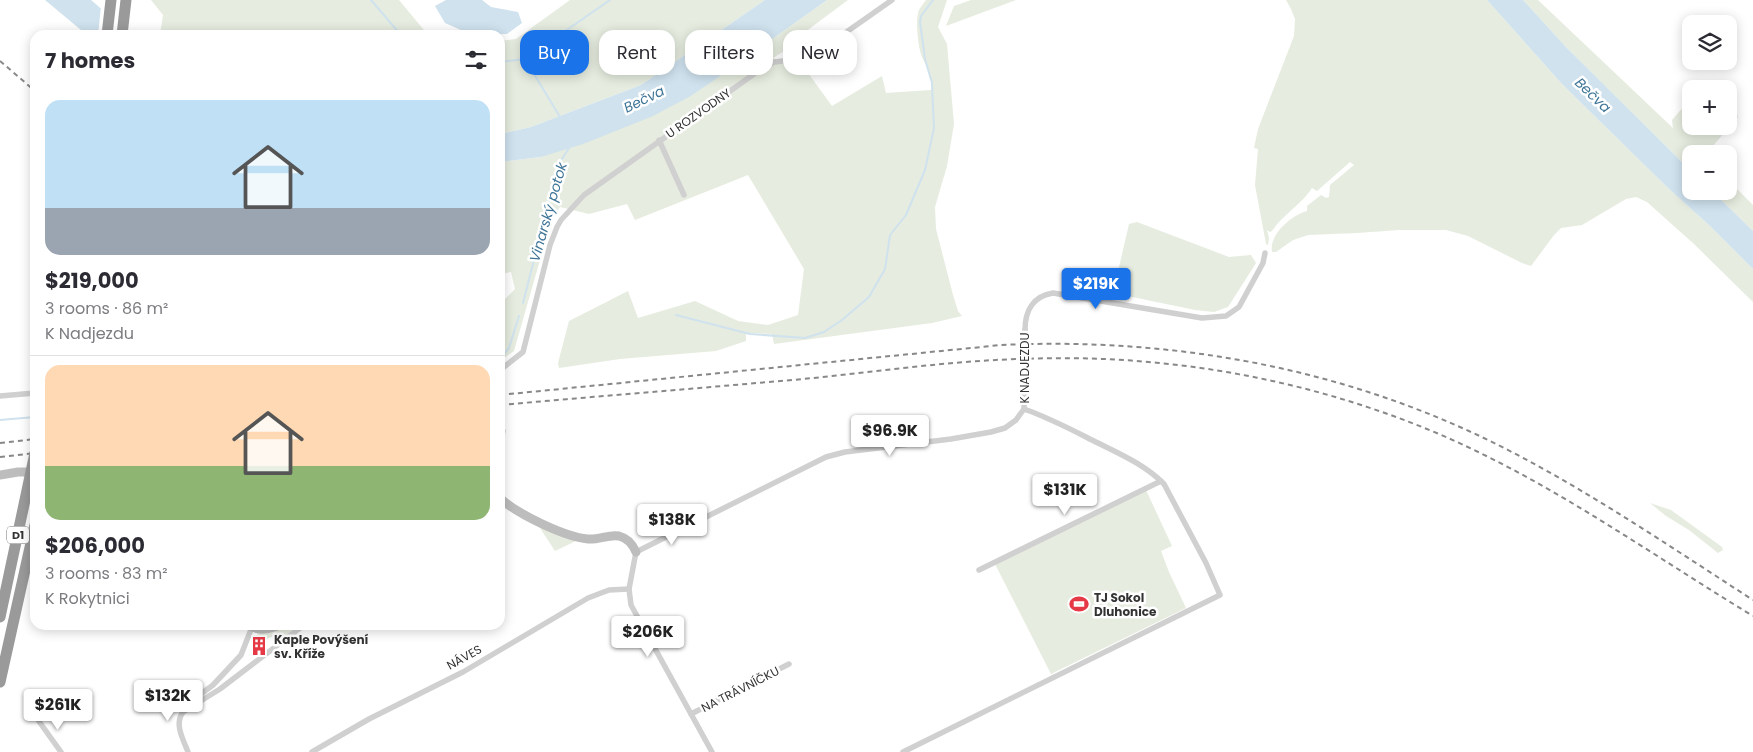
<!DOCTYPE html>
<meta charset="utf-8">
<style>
:root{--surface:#fff;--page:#f7f7f7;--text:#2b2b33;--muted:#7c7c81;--line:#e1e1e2;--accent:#1a73e8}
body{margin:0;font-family:Poppins,sans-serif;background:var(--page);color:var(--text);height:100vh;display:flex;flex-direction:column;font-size:19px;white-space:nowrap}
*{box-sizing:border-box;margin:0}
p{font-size:16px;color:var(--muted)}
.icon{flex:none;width:28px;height:28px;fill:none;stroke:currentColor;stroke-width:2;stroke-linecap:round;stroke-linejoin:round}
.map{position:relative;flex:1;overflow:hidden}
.sheet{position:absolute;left:30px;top:30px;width:475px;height:600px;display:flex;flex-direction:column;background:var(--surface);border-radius:15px;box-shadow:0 2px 12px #0003}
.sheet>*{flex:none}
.top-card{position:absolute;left:520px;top:30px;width:475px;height:45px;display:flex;gap:10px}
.buttons{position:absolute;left:1682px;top:15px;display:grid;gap:10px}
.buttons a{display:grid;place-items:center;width:55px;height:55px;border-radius:10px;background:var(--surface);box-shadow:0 2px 12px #0003;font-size:25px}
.price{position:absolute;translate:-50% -42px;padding:0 11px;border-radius:5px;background:#fff;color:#222;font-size:16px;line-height:32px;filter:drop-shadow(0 1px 2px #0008)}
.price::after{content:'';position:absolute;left:50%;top:30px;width:15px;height:11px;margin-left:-8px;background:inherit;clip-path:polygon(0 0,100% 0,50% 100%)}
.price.selected{background:var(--accent);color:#fff}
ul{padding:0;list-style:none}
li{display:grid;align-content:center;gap:10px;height:265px;padding:0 15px}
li+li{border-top:1px solid var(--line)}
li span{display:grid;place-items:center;height:155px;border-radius:15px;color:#555}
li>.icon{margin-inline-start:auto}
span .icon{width:90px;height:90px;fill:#fffc;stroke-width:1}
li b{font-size:21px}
h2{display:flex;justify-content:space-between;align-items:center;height:60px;padding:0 15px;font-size:21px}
.tag{padding:0 18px;border-radius:15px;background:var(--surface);box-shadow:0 2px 12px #0003;font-size:18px;line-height:45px}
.tag.selected{background:var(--accent);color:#fff}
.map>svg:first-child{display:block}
.green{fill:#e6ecdf}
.water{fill:#cfe2ee}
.pier{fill:#fff}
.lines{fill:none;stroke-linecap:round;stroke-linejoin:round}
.stream{stroke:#cfe2ee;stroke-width:2}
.street{stroke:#d0d0d0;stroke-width:5.5}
.secondary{stroke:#bdbdbd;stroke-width:9}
.highway{stroke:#9a9a9a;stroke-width:11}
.rail{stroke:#888;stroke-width:2;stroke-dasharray:5 4;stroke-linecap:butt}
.street-bridge{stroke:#d0d0d0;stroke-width:5.5}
.highway-bridge{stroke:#9a9a9a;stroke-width:11}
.labels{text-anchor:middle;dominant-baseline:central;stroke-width:5;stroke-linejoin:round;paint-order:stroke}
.shield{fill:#fff;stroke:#707070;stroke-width:1}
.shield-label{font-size:11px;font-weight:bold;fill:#333}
.street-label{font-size:12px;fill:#333;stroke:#fff}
.poi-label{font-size:12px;font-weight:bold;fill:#333;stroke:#fff;text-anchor:start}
.water-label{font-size:14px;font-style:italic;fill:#3f7597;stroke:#fff}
</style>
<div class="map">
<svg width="1753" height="752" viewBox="0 0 1753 752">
<rect width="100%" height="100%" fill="#fff"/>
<!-- green -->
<g class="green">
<polygon points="151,0 399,0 428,35 160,35 163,15"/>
<polygon points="570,0 765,0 641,85 531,127 500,134 500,41 516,39"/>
<path d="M827,0h21l-39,29 -12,14 -24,15 8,6 19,-2 32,44 50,-30 4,17 45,-3c1,-19 -2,-18 -9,-33 -4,-9 -7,-39 -3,-47 2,-4 5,-7 7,-10h21l-9,27 9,17 7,80 -7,42 -12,41 1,22 17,66 5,16 4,5 -30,7 -158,21 -2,-10 -26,-1v8l-30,10 -96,8 -61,9 -1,-5 11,-42 59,-30 10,27 57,-17 43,20 30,4 30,-10 6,-46 -56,-94 -113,45 -8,-16 -38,10 -29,-7 -8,11 -38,133 -14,10v-57l15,-15 -4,-17 -11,2v-112l41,-5 175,-78z"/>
<polygon points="971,0 1016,0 946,26 954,6"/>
<path d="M1286,0h201l76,85 105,103 42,38 43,43v33l-59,-58 -47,-42 -11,-5 -10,2 -44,26 -21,3 -7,7 -23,31 -9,-3 -54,-27 -22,-6h-47l-42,3 -49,2 -15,5 -17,12h-4c-3,-18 20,-37 35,-41v-5l14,-11 5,3 3,-1 1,-12 24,-20 -4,-3 -33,29 -5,-3c-9,14 -23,23 -34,35 -3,3 -4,7 -8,9l-3,-2 2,8 -1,7 -2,-1 -11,-59 3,-36 -4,-1 4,-19 36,-93 1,-17 -4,-10z"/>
<polygon points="1523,0 1538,0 1673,128 1672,120 1691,98 1691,126 1729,126 1729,103 1736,111 1738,117 1706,154 1691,154 1691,171 1565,46"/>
<polygon points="1729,181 1753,205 1753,231 1712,191 1729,191"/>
<polygon points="1137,222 1229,257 1251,255 1256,263 1228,307 1214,312 1195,310 1113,293 1129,224"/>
<polygon points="1146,490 1172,546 1161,551 1169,572 1186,608 1051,674 995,564"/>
<polygon points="1650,503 1671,510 1722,547 1723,550 1718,553 1689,530 1666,516"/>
<polygon points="541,527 578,540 555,551 540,528"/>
<path d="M288,625h14l-22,16 -9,-4 -10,5 -3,-3 -4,2 -1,-3c9,-8 23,-8 35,-13z"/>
</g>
<!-- water -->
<g class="water">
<polygon points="45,0 91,0 132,35 87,35"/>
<polygon points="446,0 482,0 491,7 518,12 522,23 507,34 472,35 445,23 435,6"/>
<polygon points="765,0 827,0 716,79 689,97 653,116 583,144 541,157 500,162 500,134 531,127 641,85"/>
<polygon points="1487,0 1523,0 1565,46 1691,171 1691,191 1712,191 1753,231 1753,269 1710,226 1668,188 1563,85"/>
</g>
<!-- pier -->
<polygon class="pier" points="101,6 132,32 132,35 98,35"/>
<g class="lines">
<!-- stream -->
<g class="stream">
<polyline points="371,0 401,35"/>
<polyline points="525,59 610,0"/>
<polyline points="500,62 525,59 560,117"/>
<polyline points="523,303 558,165 569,148"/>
<polyline points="676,315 750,334 805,338 824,332 842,320 869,297 885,269 890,235 906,215 925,170 934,128 932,83 925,59 920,22 921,16 933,0"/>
<polyline points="500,359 509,348 519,316"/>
<polyline points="0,420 35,417"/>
</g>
<!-- street -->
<g class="street">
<polyline points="659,140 684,195"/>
<path d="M1025,330c0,-19 8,-34 28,-37l149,25 24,-2 13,-9 24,-44 2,-10"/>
<polyline points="500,370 523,352 550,245 557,227 561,220 584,195 761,69 774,62 802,59 818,52 892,0"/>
<polyline points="0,396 35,393"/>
<polyline points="500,444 503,431"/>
<path d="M669,536c5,-12 7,-23 22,-23l8,8"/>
<polyline points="979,570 1161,481"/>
<polyline points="194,705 197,697 213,685 241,655 252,627"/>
<polyline points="691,714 789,664"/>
<polyline points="38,720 61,752"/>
<path d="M188,752c-5,-13 -14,-28 -5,-40l37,-23 84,-64"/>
<polyline points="312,752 369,719 463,672 588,598 609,590 629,589"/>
<polyline points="712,752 631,605 629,589 636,552 826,457 845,452 951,439 991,432 1005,428 1016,420 1024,409 1025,367"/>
<path d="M903,752l317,-157 -14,-32 -42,-79c-19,-19 -42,-29 -66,-41 -24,-12 -48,-25 -74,-34"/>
</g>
<!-- secondary -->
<g class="secondary">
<polyline points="0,475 18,472 35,472"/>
<path d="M500,498c17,16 65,39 88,41 11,1 21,-5 31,-3 8,2 14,9 17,16"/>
<path d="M249,625c10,7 20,4 31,0"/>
</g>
<!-- highway -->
<g class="highway">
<polyline points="107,35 111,0"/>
<polyline points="122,35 126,0"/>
<polyline points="0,682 35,525"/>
</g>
<!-- rail -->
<g class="rail">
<polyline points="0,61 35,91"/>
<path d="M500,395l501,-50c175,-8 349,24 505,104 86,44 166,99 247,151"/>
<path d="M500,405c101,-9 202,-17 303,-26 72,-7 144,-18 217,-20 143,-6 287,19 419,75 112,48 210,119 314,182"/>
<polyline points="0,443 35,439"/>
<polyline points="0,457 35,453"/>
</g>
<!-- street-bridge -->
<polyline class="street-bridge" points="1025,367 1025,330"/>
<!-- highway-bridge -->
<polyline class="highway-bridge" points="0,617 35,453"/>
</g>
<!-- icons -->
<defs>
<g id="stadium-bare" transform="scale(1.5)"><path d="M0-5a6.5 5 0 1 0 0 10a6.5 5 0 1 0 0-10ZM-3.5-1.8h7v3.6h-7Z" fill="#e63946" stroke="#fff" stroke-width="2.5" paint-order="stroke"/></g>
<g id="building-bare" transform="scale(1.5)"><path d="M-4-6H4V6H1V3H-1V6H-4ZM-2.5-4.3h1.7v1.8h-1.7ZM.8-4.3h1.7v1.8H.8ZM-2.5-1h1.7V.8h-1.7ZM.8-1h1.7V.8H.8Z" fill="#e63946" stroke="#fff" stroke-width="2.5" paint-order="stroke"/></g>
</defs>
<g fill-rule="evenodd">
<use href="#stadium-bare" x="1079" y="604"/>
<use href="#building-bare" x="259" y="646"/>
</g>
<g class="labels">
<!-- shield labels -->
<rect class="shield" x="7" y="526.5" width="22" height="17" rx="4"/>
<g class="shield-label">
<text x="18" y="535">D1</text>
</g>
<!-- street labels -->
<g class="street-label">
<text transform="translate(698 113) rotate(-35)">U ROZVODNY</text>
<text transform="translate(1024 368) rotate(-90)">K NADJEZDU</text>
<text transform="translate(464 657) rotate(-29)">NÁVES</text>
<text transform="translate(740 689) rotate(-27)">NA TRÁVNÍČKU</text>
</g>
<!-- poi labels -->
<g class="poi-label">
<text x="1094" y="597">TJ Sokol<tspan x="1094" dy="14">Dluhonice</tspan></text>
<text x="274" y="639">Kaple Povýšení<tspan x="274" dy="14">sv. Kříže</tspan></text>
</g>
<!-- water labels -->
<g class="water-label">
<text transform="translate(1593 95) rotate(44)">Bečva</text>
<text transform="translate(644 99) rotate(-26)">Bečva</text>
<text transform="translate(548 212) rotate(-74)">Vinarský potok</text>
</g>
</g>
</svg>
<div class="buttons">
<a><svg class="icon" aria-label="layers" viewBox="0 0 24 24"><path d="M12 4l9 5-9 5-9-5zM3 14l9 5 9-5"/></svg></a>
<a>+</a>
<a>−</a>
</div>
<b class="price selected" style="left:1096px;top:310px">$219K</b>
<b class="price" style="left:890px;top:457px">$96.9K</b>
<b class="price" style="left:1065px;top:516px">$131K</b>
<b class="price" style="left:672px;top:546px">$138K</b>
<b class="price" style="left:648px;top:658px">$206K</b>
<b class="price" style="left:168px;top:722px">$132K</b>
<b class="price" style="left:58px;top:731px">$261K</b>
<div class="top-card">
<a class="tag selected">Buy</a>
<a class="tag">Rent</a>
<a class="tag">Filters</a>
<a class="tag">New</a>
</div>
<section class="sheet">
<h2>7 homes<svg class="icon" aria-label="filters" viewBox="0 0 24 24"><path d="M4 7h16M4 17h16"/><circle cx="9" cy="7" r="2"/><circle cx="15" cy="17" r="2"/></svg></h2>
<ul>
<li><span style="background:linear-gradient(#bfe0f5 70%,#9aa5b1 0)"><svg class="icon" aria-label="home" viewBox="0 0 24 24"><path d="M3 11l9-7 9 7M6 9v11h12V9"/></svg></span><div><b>$219,000</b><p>3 rooms · 86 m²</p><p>K Nadjezdu</p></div></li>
<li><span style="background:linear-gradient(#ffd9b3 65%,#8fb573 0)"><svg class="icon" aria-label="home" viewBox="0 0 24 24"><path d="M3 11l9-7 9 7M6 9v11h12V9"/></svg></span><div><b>$206,000</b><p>3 rooms · 83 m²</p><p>K Rokytnici</p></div></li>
</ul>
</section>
</div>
